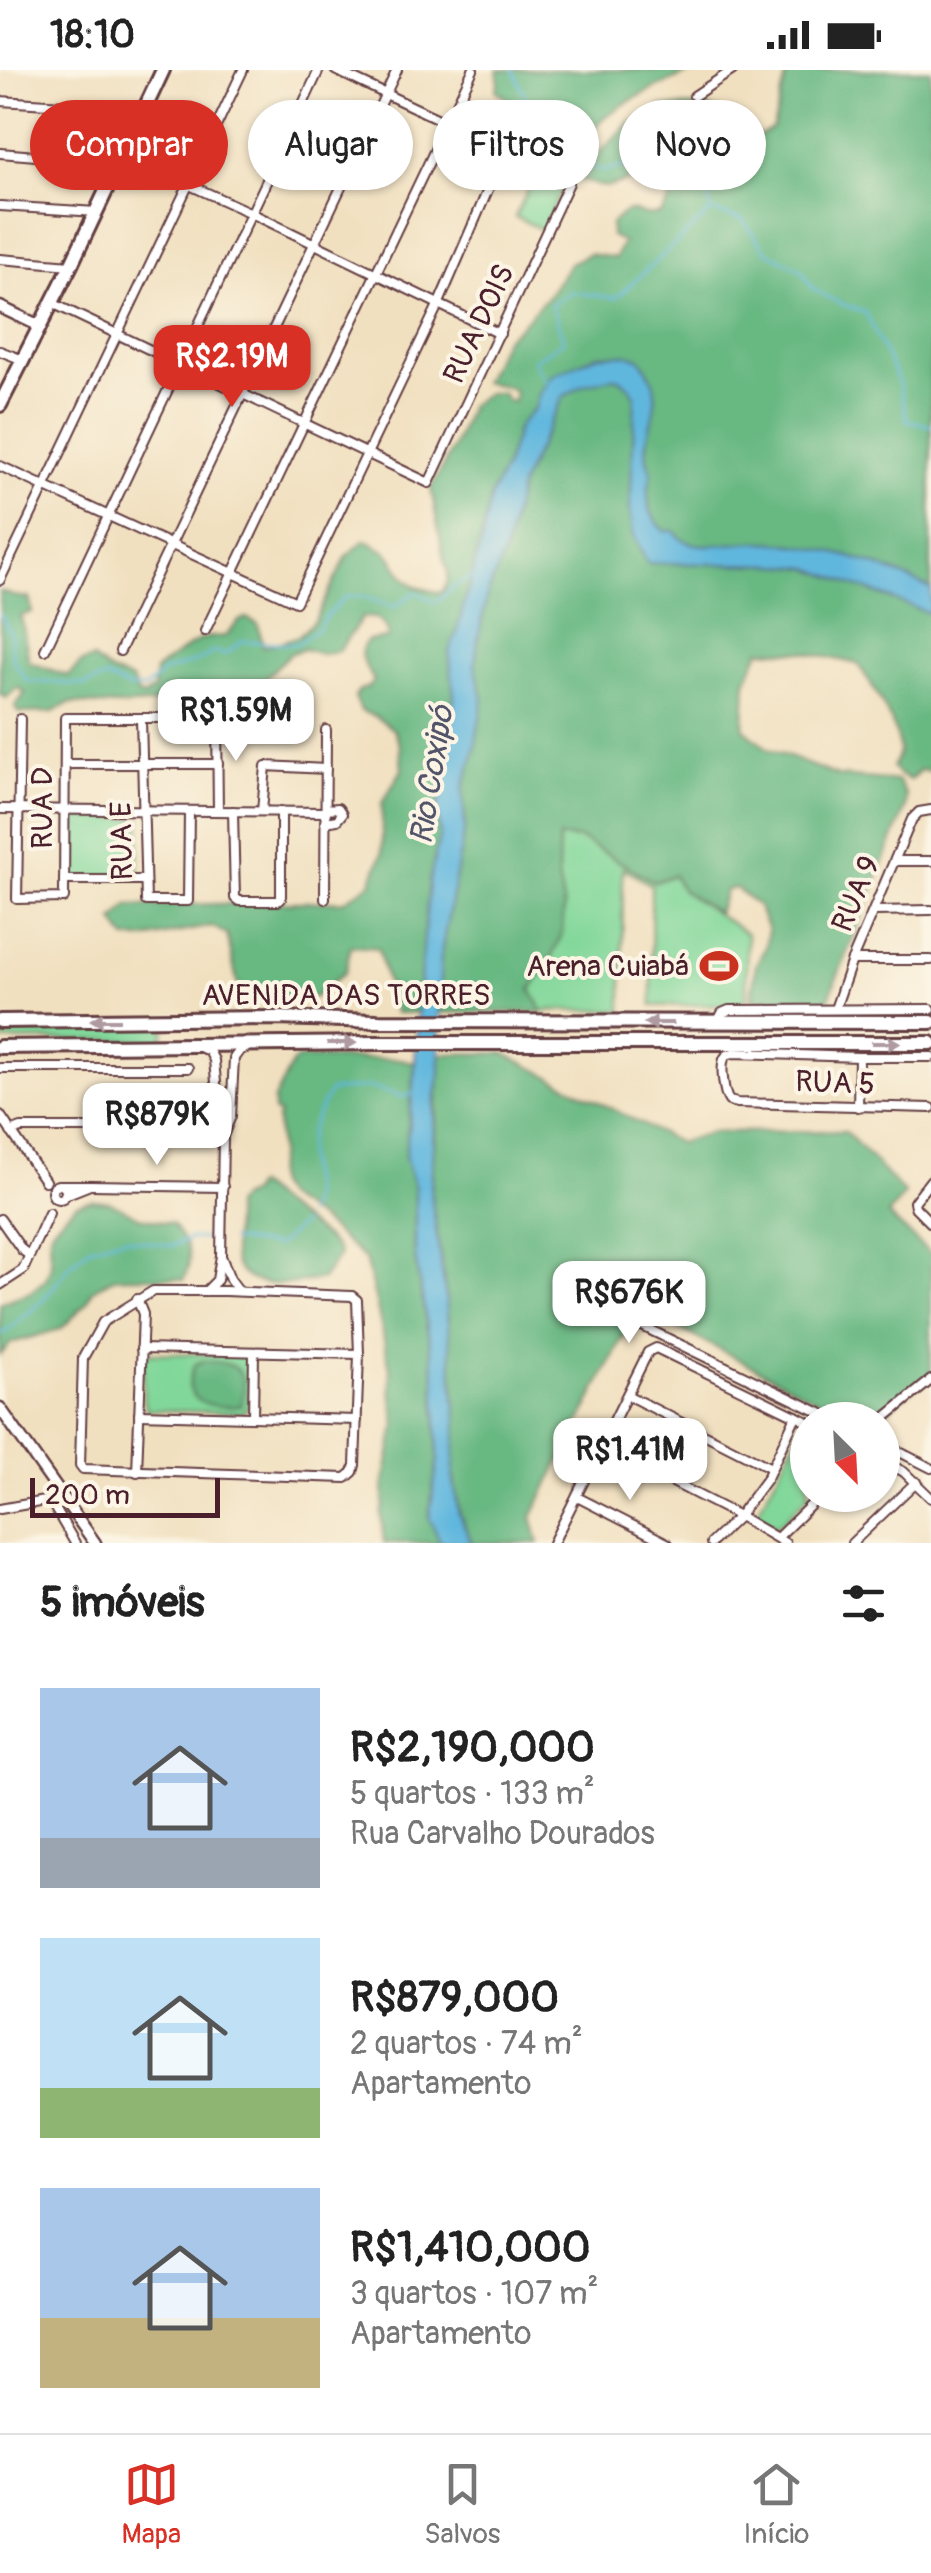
<!DOCTYPE html>
<html lang="pt">
<meta charset="utf-8">
<style>
:root{--surface:#fff;--page:#f6f6f6;--text:#222;--muted:#767676;--line:#e0e0e0;--accent:#d93025}
body{margin:0;font-family:Pangolin,sans-serif;background:var(--page);color:var(--text);height:100vh;display:flex;flex-direction:column;font-size:38px;white-space:nowrap}
*{box-sizing:border-box;margin:0}
p{font-size:32px;color:var(--muted)}
.icon{flex:none;width:55px;height:55px;fill:none;stroke:currentColor;stroke-width:2;stroke-linecap:round;stroke-linejoin:round}
.map{position:relative;height:1473px;overflow:hidden}
.drawer{display:flex;flex-direction:column;background:var(--surface);flex:1}
.drawer>*{flex:none}
.top-card{position:absolute;left:30px;top:30px;width:872px;height:90px;display:flex;gap:20px}
.needle{width:65px;rotate:156deg}
.buttons{position:absolute;left:790px;top:1332px;display:grid;gap:20px}
.buttons a{display:grid;place-items:center;width:110px;height:110px;border-radius:50%;background:var(--surface);box-shadow:0 2px 8px #0004;font-size:50px}
.scale{position:absolute;left:30px;bottom:25px;width:190px;box-sizing:border-box;padding-left:10px;border:5px solid #4a1f2b;border-top:0;font-size:28px;line-height:35px;white-space:nowrap;color:#4a1f2b;-webkit-text-stroke:8px #fcf5e5;paint-order:stroke}
.price{position:absolute;translate:-50% -85px;padding:0 22px;border-radius:20px;background:#fff;color:#222;font-size:32px;line-height:65px;filter:drop-shadow(0 2px 5px #0008)}
.price::after{content:'';position:absolute;left:50%;top:60px;width:30px;height:22px;margin-left:-15px;background:inherit;clip-path:polygon(0 0,100% 0,50% 100%)}
.price.selected{background:var(--accent);color:#fff}
ul{padding:0;list-style:none}
li{display:flex;align-items:center;gap:30px;height:250px;padding:0 40px}
li span{display:grid;place-items:center;flex:none;width:280px;height:200px;border-radius:0px;color:#555}
li>.icon{margin-inline-start:auto}
span .icon{width:120px;height:120px;fill:#fffc;stroke-width:1}
li b{font-size:42px}
h2{display:flex;justify-content:space-between;align-items:center;height:120px;padding:0 40px;font-size:42px}
.chip{padding:0 35px;border-radius:45px;background:var(--surface);box-shadow:0 2px 8px #0004;font-size:35px;line-height:90px}
.chip.selected{background:var(--accent);color:#fff}
.status{display:flex;justify-content:space-between;align-items:center;height:70px;padding:0 50px;background:var(--surface);direction:ltr}
.status svg{height:28px;fill:currentColor}
.menu{display:flex;justify-content:space-around;align-items:center;height:140px;border-top:2px solid var(--line);background:var(--surface);font-size:28px;color:var(--muted)}
.menu a{display:grid;justify-items:center;gap:5px}
.menu .selected{color:var(--accent)}
.map>svg:first-child{display:block}
.green{fill:#81d79a;stroke:#667b62;stroke-width:2.5}
.forest{fill:#68b882;stroke:#596c56;stroke-width:2.5}
.water{fill:#61b7de;stroke:#566b84;stroke-width:2.5}
.lines{fill:none;stroke-linecap:round;stroke-linejoin:round}
.stream{stroke:#61b7de;stroke-width:2.5}
.minor-casing{stroke:#633c41;stroke-width:12}
.tertiary-casing{stroke:#633c41;stroke-width:15}
.primary-casing{stroke:#633c41;stroke-width:18}
.minor{stroke:#fff;stroke-width:8}
.tertiary{stroke:#fff;stroke-width:10}
.primary{stroke:#fff;stroke-width:12}
.oneway{fill:#ae9aa0}
.labels{text-anchor:middle;dominant-baseline:central;stroke-width:8;stroke-linejoin:round;paint-order:stroke}
.street-label{font-size:30px;fill:#4a1f2b;stroke:#fcf5e5}
.poi-label{font-size:30px;fill:#4a1f2b;stroke:#fcf5e5;text-anchor:end}
.water-label{font-size:32px;font-style:italic;fill:#52546a;stroke:#fcf5e5}
</style>
<div class="status"><b>18:10</b><svg viewBox="0 0 49 12"><path d="M0 12V9h3v3zM5 12V6h3v6zM10 12V3h3v9zM15 12V0h3v12zM26 1h20v11H26zM47 4h2v5h-2z"/></svg></div>
<div class="map">
<svg width="931" height="1473" viewBox="0 0 931 1473">
<rect width="100%" height="100%" fill="#fcf5e5"/>
<filter id="ink" filterUnits="userSpaceOnUse"><feTurbulence type="fractalNoise" baseFrequency=".01" numOctaves="2"/><feDisplacementMap in="SourceGraphic" scale="20" xChannelSelector="R" yChannelSelector="G"/><feConvolveMatrix kernelMatrix="1 2 1 2 8 2 1 2 1" color-interpolation-filters="sRGB"/></filter>
<filter id="wash" filterUnits="userSpaceOnUse"><feTurbulence type="fractalNoise" baseFrequency=".0048" numOctaves="4" result="noise"/><feDisplacementMap in="SourceGraphic" scale="40" xChannelSelector="R" yChannelSelector="G"/><feGaussianBlur stdDeviation="2.25" result="paint"/><feColorMatrix in="noise" values="0 0 0 0 0 0 0 0 0 0 0 0 0 0 0 0 0 1.4 0 .05"/><feComposite in="paint" operator="in"/></filter>
<g filter="url(#wash)">
<rect width="100%" height="100%" fill="#f1e0c0"/>
<!-- green -->
<g class="green">
<polygon points="540,95 567,108 543,160 515,147"/>
<polygon points="71,748 141,748 138,807 71,809"/>
<polygon points="559,767 580,769 655,812 673,805 683,821 747,864 746,929 740,934 652,936 651,815 623,798 622,941 553,940 543,942 531,920 549,893"/>
<polygon points="0,955 166,955 162,970 0,971"/>
<polygon points="147,1283 246,1285 250,1290 248,1337 242,1343 147,1340 143,1331 144,1286"/>
<polygon points="802,1358 807,1361 809,1425 777,1457 756,1444"/>
</g>
<!-- forest -->
<g class="forest">
<path d="M497,0h199c-36,16 -92,36 -112,72 -7,11 -11,24 -17,36l-56,-28 9,-16 1,-25 -25,-19 3,-7z"/>
<path d="M788,0h143v701l-11,-1 -10,10 -12,-6 -6,-7c2,-3 6,-11 7,-15 1,-23 -28,-69 -41,-88l-53,-12 -45,-2 -14,32 -2,47 24,20 70,27 60,5 8,15 -1,13 -77,191 -77,-1 5,-35 9,-16 3,-18 -10,-24 -22,-18 -10,2 -8,23 -35,-22 -10,-16 -18,7 -75,-43 -21,-2 -1,39 6,31 -2,27 -13,29 -18,27 12,22 -148,1 -17,-65 -27,-2 -6,26 -30,25 -40,2 -35,-4 -13,-60 -15,-9 -68,13h-18l-12,-18 14,-15 216,-5 27,-18 11,-29v-51l20,-33 -2,-25 -6,-15 -18,-13 -15,-6 -6,-14 5,-7 9,-3 5,-7c-9,-13 -19,-26 -7,-39l21,-3 -1,-9 -10,-11 -14,-1 -25,34 -16,3 -18,-5 -13,4 -24,23 -11,21 -12,10 -79,-4 -52,3 -43,-3 -17,9 -34,1 -4,-6 10,-14 -7,-6 -12,11 -6,-4v-103l13,5 16,2 3,14 -11,4 8,46 39,14 13,-13 12,-4 18,14 21,7 6,15 6,2 10,-8 1,-18c12,-10 31,-23 44,-31 8,-4 18,-3 27,-4l13,-15 7,-3 12,6 5,23 35,-10 17,-17 32,-64 18,-16 23,13 18,26 10,8 25,6c9,-11 9,-20 3,-33l-13,-72 23,-42 16,-41 17,-12h15l5,7 6,2 2,-10 -7,-5 -25,-5 22,-44 12,-9 31,-33 22,-33 19,-9 26,4 8,-16 -12,-6v-12c25,-27 21,-3 50,-10l9,-13 -6,-12 12,-1c-21,-29 -37,-9 -61,-3 -12,4 -22,-1 -34,-5l17,-26 32,-31 32,-16h39l30,6 15,17 14,6 13,-8z"/>
<polygon points="504,983 679,1073 712,1062 845,1061 905,1124 888,1145 931,1184 931,1303 878,1350 855,1350 638,1237 532,1447 539,1473 472,1473 460,1445 453,1406 457,1351 445,1221 431,1125 440,984"/>
<polygon points="299,988 401,989 415,993 405,1087 415,1118 415,1186 435,1306 438,1388 429,1447 441,1473 384,1473 381,1444 384,1436 384,1413 396,1354 391,1322 390,1298 375,1228 365,1189 320,1150 284,1127 276,1115 275,1104 279,1083 277,1049 279,1044 274,1042 274,1029 293,992"/>
<path d="M255,1115c11,4 15,13 25,20 19,15 41,26 58,45l1,5 -17,24c-26,4 -75,16 -88,-18 -3,-9 1,-43 0,-56l5,-6 11,-5z"/>
<path d="M93,1130l17,2 29,15 33,7c15,19 24,33 11,56 -7,-3 -61,-4 -69,-2 -8,3 -16,9 -22,13l-5,12 -26,26 -50,14 -11,12v-52l31,-11 15,-13 5,-14 -1,-32 3,-6 23,-23z"/>
<path d="M203,1291c34,0 46,11 38,45 -30,3 -65,-3 -46,-42z"/>
</g>
<!-- water -->
<path class="water" d="M598,285c12,0 31,-3 41,3 4,3 7,9 9,13 22,35 -15,70 4,101 -7,26 -6,41 13,59h10c11,24 63,10 86,11 58,2 119,21 170,47v25l-122,-46 -35,-3 -127,-2 -14,-29 -3,-24 5,-114 -5,-9 -9,-8 -10,-1 -28,7 -20,12 -43,89 -15,65 -18,45 -8,38 -4,30 8,35 -9,55 -11,36 2,37 -24,127 -2,48 1,71 -5,29 -4,93 14,96 12,130 -4,55 6,39 13,28h-31l-12,-25 9,-60 -3,-82 -20,-120v-68l-10,-31 9,-74 4,-81 11,-120 11,-48 -3,-25 6,-18 6,-44 5,-50 -5,-46 7,-17 25,-93 10,-46 14,-28 14,-42 16,-17 4,-14 13,-19z"/>
<g class="lines">
<!-- stream -->
<g class="stream">
<polyline points="513,0 541,60 567,89 603,101 672,86 704,104 711,141 743,150 766,181 800,199 813,219 837,232 866,243 899,313 907,350 931,356"/>
<polyline points="546,312 533,290 564,271 551,234 571,222 616,228 710,142"/>
<polyline points="0,544 11,565 13,590 27,611 85,615 106,608 128,618 145,619 163,602 203,589 212,582 226,584 242,571 296,574 319,558 323,550 345,527 362,526 394,537 416,522 436,533 455,515 473,507"/>
<path d="M306,1145c11,-26 2,-30 1,-55 -2,-27 11,-47 23,-69l40,-4 34,10 10,-4"/>
<polyline points="230,1170 277,1176 303,1153"/>
<polyline points="0,1264 7,1261 44,1229 71,1194 90,1177 125,1168 172,1176 191,1168 211,1169"/>
</g>
</g>
</g>
<g filter="url(#ink)">
<g class="lines">
<!-- minor casing -->
<g class="minor-casing">
<g id="minor">
<polyline points="335,0 447,53"/>
<polyline points="694,26 733,0"/>
<polyline points="0,31 144,40"/>
<polyline points="0,83 120,93"/>
<polyline points="124,85 251,143 500,264"/>
<polyline points="0,136 97,142"/>
<polyline points="0,189 71,195"/>
<polyline points="52,233 429,413 569,113"/>
<polyline points="0,281 23,290"/>
<polyline points="0,396 296,532 439,233 519,48"/>
<polyline points="0,510 243,0"/>
<polyline points="205,561 473,0"/>
<polyline points="45,580 319,0"/>
<polyline points="120,581 397,0"/>
<polyline points="20,649 17,829 64,828 65,648 217,648 218,741"/>
<polyline points="141,649 146,831 188,831 189,741"/>
<polyline points="65,694 218,694"/>
<polyline points="0,739 326,742"/>
<polyline points="233,741 235,828 239,831 278,831 281,829 281,741"/>
<polyline points="262,741 266,696 326,699"/>
<polyline points="325,752 337,750 342,744 338,738 326,739"/>
<polyline points="895,791 931,791"/>
<polyline points="64,810 145,810"/>
<polyline points="325,829 326,660"/>
<polyline points="874,841 931,840"/>
<polyline points="852,890 931,890"/>
<polyline points="835,939 852,890 912,749 919,742 931,740"/>
<polyline points="717,953 722,943 729,940 931,939"/>
<polyline points="202,978 209,981 214,990 220,1057 223,1066 221,1186"/>
<path d="M931,987h-72l-126,-4c-3,1 -5,1 -7,3 -7,7 -2,38 3,45l8,2 194,5"/>
<polyline points="0,998 188,998"/>
<polyline points="858,1037 859,987"/>
<polyline points="0,1045 45,1111"/>
<polyline points="11,1062 21,1058 185,1058"/>
<polyline points="223,1066 231,1046 234,988 240,980 246,978"/>
<polyline points="931,1110 914,1132 915,1137 931,1153"/>
<circle cx="59" cy="1122" r="7"/>
<polyline points="59,1115 90,1115 65,1125"/>
<polyline points="90,1115 223,1117"/>
<polyline points="0,1149 22,1180 29,1185"/>
<polyline points="0,1215 23,1200 49,1143"/>
<polygon points="153,1221 225,1221 352,1226 357,1230 359,1284 355,1395 353,1402 346,1408 83,1399 80,1395 83,1288 103,1252"/>
<polyline points="206,1221 217,1210 221,1186 230,1209 239,1221"/>
<polyline points="640,1255 835,1350"/>
<polyline points="141,1279 359,1284"/>
<polyline points="627,1325 771,1398"/>
<polyline points="139,1344 357,1350"/>
<polyline points="253,1347 254,1283"/>
<polyline points="882,1350 931,1310"/>
<polyline points="882,1373 931,1398"/>
<polyline points="602,1376 739,1446 767,1408 796,1346"/>
<polyline points="882,1390 904,1402 931,1428"/>
<polyline points="137,1402 143,1244 137,1229"/>
<polyline points="54,1415 50,1423 50,1430 75,1473"/>
<polyline points="577,1427 667,1473"/>
<polyline points="0,1439 50,1430"/>
<polyline points="778,1467 821,1425"/>
<polyline points="553,1473 648,1282 656,1278 808,1352"/>
<polyline points="711,1473 739,1446 785,1473"/>
<polyline points="852,1473 916,1412"/>
</g>
</g>
<!-- tertiary casing -->
<g class="tertiary-casing">
<g id="tertiary">
<polyline points="0,237 40,256"/>
<polyline points="0,1338 95,1473"/>
</g>
</g>
<!-- primary casing -->
<g class="primary-casing">
<g id="primary">
<polyline points="0,335 71,195 163,0"/>
<polyline points="0,951 276,948 377,951 931,952"/>
<polyline points="0,977 375,973 931,973"/>
</g>
</g>
<!-- minor -->
<use href="#minor" class="minor"/>
<!-- tertiary -->
<use href="#tertiary" class="tertiary"/>
<!-- primary -->
<use href="#primary" class="primary"/>
</g>
<!-- one-way arrows -->
<defs><path id="oneway-solid" d="M-6-.8H1V-3.2L6.5 0L1 3.2V.8H-6Z" transform="scale(2.5)"/></defs>
<g class="oneway">
<use href="#oneway-solid" transform="translate(105 950) rotate(180)"/>
<use href="#oneway-solid" transform="translate(659 953) rotate(-180)"/>
<use href="#oneway-solid" transform="translate(342 973)"/>
<use href="#oneway-solid" transform="translate(886 973)"/>
</g>
</g>
<!-- icons -->
<defs>
<g id="stadium-bare" transform="scale(3)"><path d="M0-5a6.5 5 0 1 0 0 10a6.5 5 0 1 0 0-10ZM-3.5-1.8h7v3.6h-7Z" fill="#c8321e" stroke="#fcf5e5" stroke-width="2.5" paint-order="stroke"/></g>
</defs>
<g fill-rule="evenodd">
<use href="#stadium-bare" x="719" y="896"/>
</g>
<g class="labels">
<!-- street labels -->
<g class="street-label">
<text transform="translate(479 254) rotate(-65)">RUA DOIS</text>
<text transform="translate(42 738) rotate(-90)">RUA D</text>
<text transform="translate(122 771) rotate(-91)">RUA E</text>
<text transform="translate(856 824) rotate(-67)">RUA 9</text>
<text x="346" y="925">AVENIDA DAS TORRES</text>
<text transform="translate(835 1013) rotate(2)">RUA 5</text>
</g>
<!-- poi labels -->
<g class="poi-label">
<text x="689" y="896">Arena Cuiabá</text>
</g>
<!-- water labels -->
<g class="water-label">
<text transform="translate(432 705) rotate(-81)">Rio Coxipó</text>
</g>
</g>
</svg>
<div class="buttons">
<a><svg class="needle" viewBox="-14 -14 28 28"><path d="M0-13l5 13h-10z" fill="#e53935"/><path d="M0 13l5-13h-10z" fill="#767676"/></svg></a>
</div>
<div class="scale">200 m</div>
<b class="price selected" style="left:232px;top:340px">R$2.19M</b>
<b class="price" style="left:236px;top:694px">R$1.59M</b>
<b class="price" style="left:157px;top:1098px">R$879K</b>
<b class="price" style="left:629px;top:1276px">R$676K</b>
<b class="price" style="left:630px;top:1433px">R$1.41M</b>
<div class="top-card">
<a class="chip selected">Comprar</a>
<a class="chip">Alugar</a>
<a class="chip">Filtros</a>
<a class="chip">Novo</a>
</div>
</div>
<section class="drawer">
<h2>5 imóveis<svg class="icon" aria-label="filters" viewBox="0 0 24 24"><path d="M4 7h16M4 17h16"/><circle cx="9" cy="7" r="2"/><circle cx="15" cy="17" r="2"/></svg></h2>
<ul>
<li><span style="background:linear-gradient(#a9c7e8 75%,#9aa5b1 0)"><svg class="icon" aria-label="home" viewBox="0 0 24 24"><path d="M3 11l9-7 9 7M6 9v11h12V9"/></svg></span><div><b>R$2,190,000</b><p>5 quartos · 133 m²</p><p>Rua Carvalho Dourados</p></div></li>
<li><span style="background:linear-gradient(#bfe0f5 75%,#8fb573 0)"><svg class="icon" aria-label="home" viewBox="0 0 24 24"><path d="M3 11l9-7 9 7M6 9v11h12V9"/></svg></span><div><b>R$879,000</b><p>2 quartos · 74 m²</p><p>Apartamento</p></div></li>
<li><span style="background:linear-gradient(#a9c7e8 65%,#c2b280 0)"><svg class="icon" aria-label="home" viewBox="0 0 24 24"><path d="M3 11l9-7 9 7M6 9v11h12V9"/></svg></span><div><b>R$1,410,000</b><p>3 quartos · 107 m²</p><p>Apartamento</p></div></li>
</ul>
</section>
<nav class="menu">
<a class="selected"><svg class="icon" aria-label="map" viewBox="0 0 24 24"><path d="M3 6l6-2 6 2 6-2v14l-6 2-6-2-6 2zM9 4v14M15 6v14"/></svg>Mapa</a>
<a><svg class="icon" aria-label="saved" viewBox="0 0 24 24"><path d="M7 4h10v16l-5-4-5 4z"/></svg>Salvos</a>
<a><svg class="icon" aria-label="home" viewBox="0 0 24 24"><path d="M3 11l9-7 9 7M6 9v11h12V9"/></svg>Início</a>
</nav>
